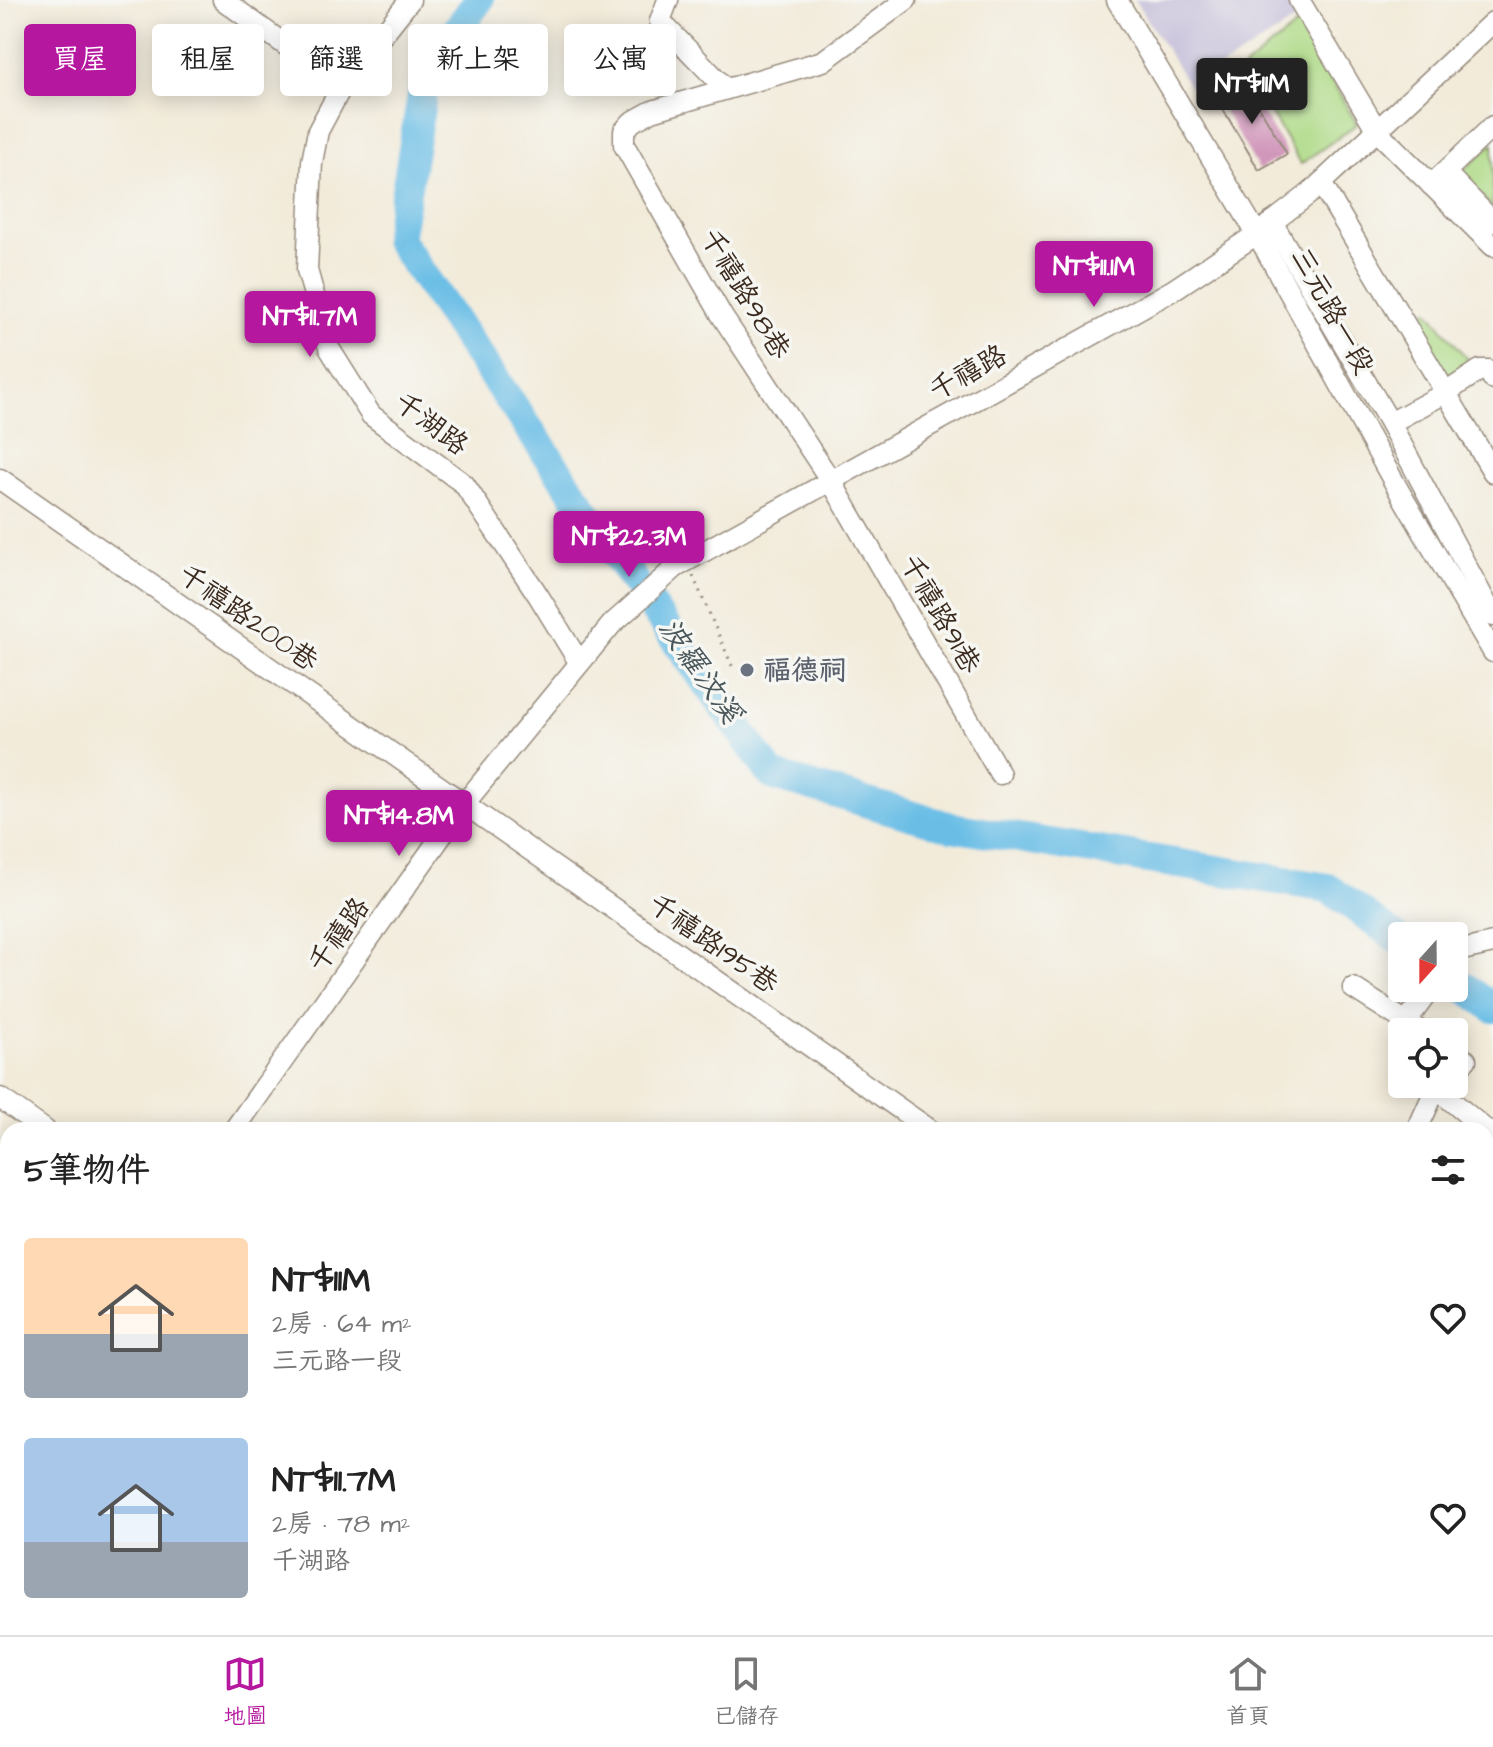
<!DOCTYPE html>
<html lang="zh-TW">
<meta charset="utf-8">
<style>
:root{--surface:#fff;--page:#f6f6f6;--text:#222;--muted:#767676;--line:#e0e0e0;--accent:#b5179e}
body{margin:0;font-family:"Architects Daughter","LXGW WenKai TC",sans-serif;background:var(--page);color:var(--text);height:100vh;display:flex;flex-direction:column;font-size:30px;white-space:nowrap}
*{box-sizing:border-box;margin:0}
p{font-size:26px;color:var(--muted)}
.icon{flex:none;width:44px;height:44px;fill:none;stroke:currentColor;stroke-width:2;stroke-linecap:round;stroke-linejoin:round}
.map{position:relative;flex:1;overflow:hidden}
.panel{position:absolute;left:0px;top:1122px;width:1494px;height:514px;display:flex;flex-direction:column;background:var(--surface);border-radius:24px 24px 0 0;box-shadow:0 4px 20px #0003}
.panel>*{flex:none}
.hud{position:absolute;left:24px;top:24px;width:800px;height:72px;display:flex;gap:16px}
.needle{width:52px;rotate:201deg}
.controls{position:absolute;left:1388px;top:922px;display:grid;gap:16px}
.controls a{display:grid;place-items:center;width:80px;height:80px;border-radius:8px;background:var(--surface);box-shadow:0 4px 20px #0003;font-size:40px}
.price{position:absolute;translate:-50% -68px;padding:0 18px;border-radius:8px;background:var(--accent);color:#fff;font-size:26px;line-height:52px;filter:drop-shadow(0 2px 4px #0008)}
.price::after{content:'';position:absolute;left:50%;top:48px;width:24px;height:18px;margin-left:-12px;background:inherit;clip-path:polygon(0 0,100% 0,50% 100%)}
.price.on{background:#222;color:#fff}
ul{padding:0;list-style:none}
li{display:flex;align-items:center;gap:24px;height:200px;padding:0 24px}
li span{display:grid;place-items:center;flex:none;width:224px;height:160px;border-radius:8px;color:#555}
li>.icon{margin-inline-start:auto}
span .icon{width:96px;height:96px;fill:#fffc;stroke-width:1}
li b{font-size:34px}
h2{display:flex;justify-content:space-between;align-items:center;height:96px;padding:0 24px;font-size:34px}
.tag{padding:0 28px;border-radius:8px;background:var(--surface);box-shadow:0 4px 20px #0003;font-size:28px;line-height:72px}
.tag.on{background:var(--accent);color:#fff}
.tab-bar{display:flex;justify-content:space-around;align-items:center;height:112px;border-top:2px solid var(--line);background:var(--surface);font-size:22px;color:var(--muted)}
.tab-bar a{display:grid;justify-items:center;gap:4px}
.tab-bar .on{color:var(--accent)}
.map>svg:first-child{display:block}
.industrial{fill:#c6c0da}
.green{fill:#aeda86;stroke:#748252;stroke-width:2}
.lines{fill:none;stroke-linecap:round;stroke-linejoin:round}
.river{stroke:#6abee6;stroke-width:30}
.building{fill:#d197bb}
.minor-casing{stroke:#968a7c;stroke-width:23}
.path{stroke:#968a7c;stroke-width:3;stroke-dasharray:2 6;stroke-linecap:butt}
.minor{stroke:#fff;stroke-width:20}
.worship-dot{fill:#6b7280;stroke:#f6f6f2;stroke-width:3}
.labels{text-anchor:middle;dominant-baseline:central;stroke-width:7;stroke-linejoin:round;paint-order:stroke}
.street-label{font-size:28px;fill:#3b2a1e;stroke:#f6f6f2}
.worship-label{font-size:28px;font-weight:bold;fill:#5b616d;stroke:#f6f6f2;text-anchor:start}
.water-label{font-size:30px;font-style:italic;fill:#49565a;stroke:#f6f6f2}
</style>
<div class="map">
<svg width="1493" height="1635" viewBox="0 0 1493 1635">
<rect width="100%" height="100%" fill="#f6f6f2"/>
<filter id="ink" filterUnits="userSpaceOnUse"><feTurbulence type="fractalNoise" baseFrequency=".0125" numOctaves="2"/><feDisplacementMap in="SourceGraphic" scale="16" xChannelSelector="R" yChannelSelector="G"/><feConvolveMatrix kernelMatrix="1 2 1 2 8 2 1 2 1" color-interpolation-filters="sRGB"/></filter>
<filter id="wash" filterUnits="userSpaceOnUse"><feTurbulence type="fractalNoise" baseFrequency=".006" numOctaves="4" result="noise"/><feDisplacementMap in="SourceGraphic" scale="32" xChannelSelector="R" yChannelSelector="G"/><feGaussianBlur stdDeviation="1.8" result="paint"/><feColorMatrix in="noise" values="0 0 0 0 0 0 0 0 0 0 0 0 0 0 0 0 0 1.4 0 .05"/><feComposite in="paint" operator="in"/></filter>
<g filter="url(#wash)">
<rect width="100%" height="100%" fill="#f2ebda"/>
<!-- industrial -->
<polygon class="industrial" points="1135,0 1289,0 1300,17 1190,87"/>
<!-- green -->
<g class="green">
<polygon points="1298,24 1357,124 1301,164 1244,68"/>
<polygon points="1493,143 1493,208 1460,174"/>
<polygon points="1428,310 1472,365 1449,381 1414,318"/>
</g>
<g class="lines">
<!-- river -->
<g class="river">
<polyline points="479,0 426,72 398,239 652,607 772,775 951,827 1328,888 1402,942"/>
<polyline points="1454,979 1493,1008"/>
</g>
</g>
<g id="blocks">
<!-- building -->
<polygon class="building" points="1245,83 1287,154 1259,170 1217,99"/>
</g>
</g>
<g filter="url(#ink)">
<use href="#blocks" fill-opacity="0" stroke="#968a7c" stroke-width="2"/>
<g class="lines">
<!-- minor casing -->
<g class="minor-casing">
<g id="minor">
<polyline points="223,0 342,86"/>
<polyline points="410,0 342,86 318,131 312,162 307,270 329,348 371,415 464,484 538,595 579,662"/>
<polyline points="668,0 660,21 726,89"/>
<polyline points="906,0 823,61 652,111 632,122 624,131 624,145 722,316 831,481 1000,774"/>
<polyline points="1117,0 1257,234 1399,491 1493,652"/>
<polyline points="1299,0 1378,132 1493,246"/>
<polyline points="1445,172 1493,126"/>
<polyline points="1321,183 1493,472"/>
<polyline points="1431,185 1445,172 1493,222"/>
<polyline points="1272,222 1390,423 1493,616"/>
<polyline points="1390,423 1447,392 1480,370 1488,370 1493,379"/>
<polyline points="0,479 930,1130"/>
<polyline points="1454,956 1458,951 1493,943"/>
<polyline points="1353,988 1422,1032"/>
<polyline points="1406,1022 1431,988"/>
<polyline points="1454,1052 1466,1060 1454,1071"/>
<polyline points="1436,1088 1493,1136"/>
<polyline points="0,1098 45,1130"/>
<polyline points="234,1130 464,804 612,624 676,567 1173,290 1257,234 1309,194 1493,22"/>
<polyline points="1417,1130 1436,1088 1440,1084"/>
<polyline points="1486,1244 1493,1234"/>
<polyline points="1486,1255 1488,1257 1486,1264"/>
<polyline points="1486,1284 1493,1282"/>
<polyline points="0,1375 8,1368"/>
<polyline points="763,1628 773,1635"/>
<polyline points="1184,1628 1194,1635"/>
<polyline points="0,1630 21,1635"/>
<polyline points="1098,1635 1103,1628"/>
</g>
</g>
<!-- path -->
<g class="path">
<polyline points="693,576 733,668"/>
<polyline points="1406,1635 1410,1628"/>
</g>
<!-- minor -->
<use href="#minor" class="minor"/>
</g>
</g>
<!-- markers -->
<circle class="worship-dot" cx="747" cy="670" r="8"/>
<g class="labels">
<!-- street labels -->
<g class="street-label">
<text transform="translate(745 294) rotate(59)">千禧路98巷</text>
<text transform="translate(1332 311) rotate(61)">三元路一段</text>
<text transform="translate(968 373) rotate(-29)">千禧路</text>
<text transform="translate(431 424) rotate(37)">千湖路</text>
<text transform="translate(940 614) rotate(60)">千禧路91巷</text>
<text transform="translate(248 618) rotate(35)">千禧路200巷</text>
<text transform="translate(339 935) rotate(-55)">千禧路</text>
<text transform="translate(713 944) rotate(35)">千禧路195巷</text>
</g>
<!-- worship labels -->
<g class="worship-label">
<text x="763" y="670">福德祠</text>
</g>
<!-- water labels -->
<g class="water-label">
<text transform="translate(700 671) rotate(55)">波羅汶溪</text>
</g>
</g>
</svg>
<div class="controls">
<a><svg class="needle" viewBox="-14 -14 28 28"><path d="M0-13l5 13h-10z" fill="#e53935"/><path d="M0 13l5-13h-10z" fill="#767676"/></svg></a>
<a><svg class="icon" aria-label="locate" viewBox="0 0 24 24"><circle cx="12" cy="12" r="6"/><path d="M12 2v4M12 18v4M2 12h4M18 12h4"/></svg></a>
</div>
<b class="price on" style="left:1252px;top:126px">NT$11M</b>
<b class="price" style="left:1094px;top:309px">NT$11.1M</b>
<b class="price" style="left:310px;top:359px">NT$11.7M</b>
<b class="price" style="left:629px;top:579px">NT$22.3M</b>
<b class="price" style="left:399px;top:858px">NT$14.8M</b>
<div class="hud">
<a class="tag on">買屋</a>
<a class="tag">租屋</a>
<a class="tag">篩選</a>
<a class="tag">新上架</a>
<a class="tag">公寓</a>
</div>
<section class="panel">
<h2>5筆物件<svg class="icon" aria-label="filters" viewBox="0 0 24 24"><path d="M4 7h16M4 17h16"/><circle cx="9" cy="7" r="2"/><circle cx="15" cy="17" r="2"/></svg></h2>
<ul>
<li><span style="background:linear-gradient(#ffd9b3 60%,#9aa5b1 0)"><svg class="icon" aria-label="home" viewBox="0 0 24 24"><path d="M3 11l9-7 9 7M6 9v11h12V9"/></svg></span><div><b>NT$11M</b><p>2房 · 64 m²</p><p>三元路一段</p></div><svg class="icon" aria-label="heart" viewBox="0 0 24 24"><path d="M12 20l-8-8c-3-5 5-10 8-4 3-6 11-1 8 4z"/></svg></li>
<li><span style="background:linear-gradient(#a9c7e8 65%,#9aa5b1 0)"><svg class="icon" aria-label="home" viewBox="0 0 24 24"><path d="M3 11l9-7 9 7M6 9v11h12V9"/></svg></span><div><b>NT$11.7M</b><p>2房 · 78 m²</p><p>千湖路</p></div><svg class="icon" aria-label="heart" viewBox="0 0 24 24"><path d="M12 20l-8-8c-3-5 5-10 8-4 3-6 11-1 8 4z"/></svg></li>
</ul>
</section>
</div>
<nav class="tab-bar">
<a class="on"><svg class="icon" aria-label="map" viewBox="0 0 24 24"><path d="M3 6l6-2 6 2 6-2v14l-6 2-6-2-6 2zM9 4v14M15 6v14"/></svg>地圖</a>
<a><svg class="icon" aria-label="saved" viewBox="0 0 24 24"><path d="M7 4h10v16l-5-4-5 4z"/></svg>已儲存</a>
<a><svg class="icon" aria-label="home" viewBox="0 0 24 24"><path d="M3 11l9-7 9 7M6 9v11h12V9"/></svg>首頁</a>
</nav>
